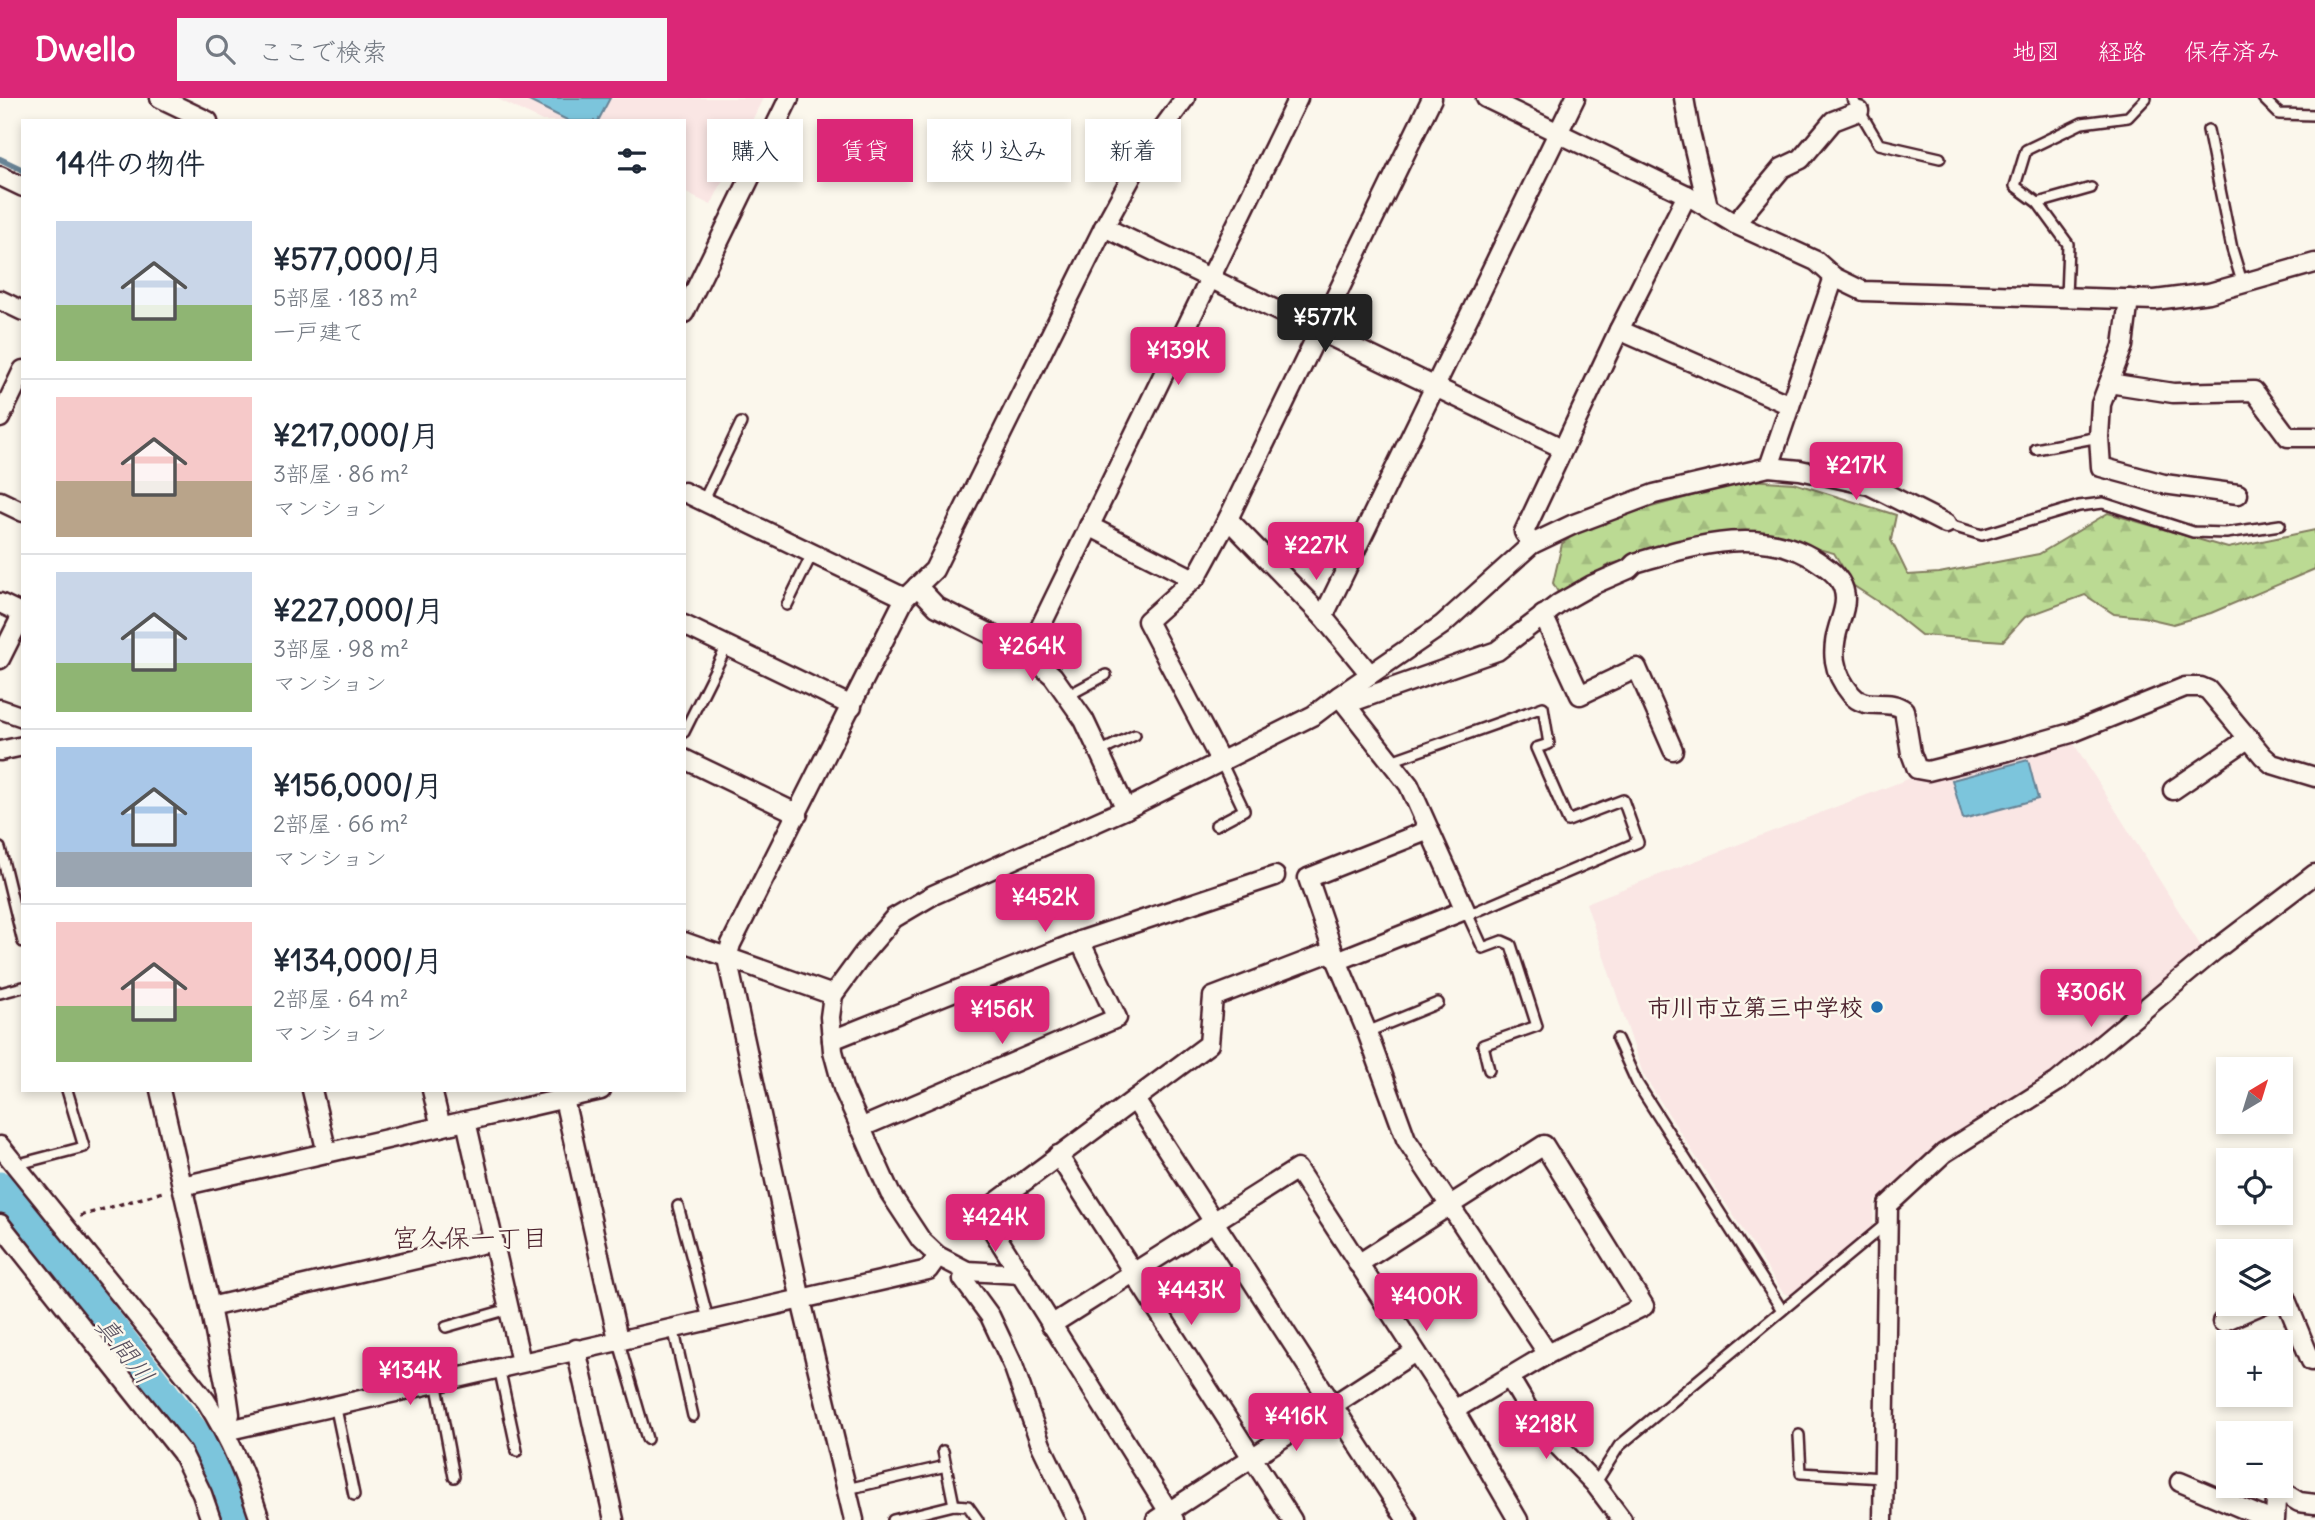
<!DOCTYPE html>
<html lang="ja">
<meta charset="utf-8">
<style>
:root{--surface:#fff;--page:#f6f6f7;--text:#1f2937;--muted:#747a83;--line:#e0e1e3;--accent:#db2777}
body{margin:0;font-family:Delius,"Klee One",sans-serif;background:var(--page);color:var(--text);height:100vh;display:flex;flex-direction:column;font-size:26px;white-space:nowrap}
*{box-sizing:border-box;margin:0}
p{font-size:23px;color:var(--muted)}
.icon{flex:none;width:38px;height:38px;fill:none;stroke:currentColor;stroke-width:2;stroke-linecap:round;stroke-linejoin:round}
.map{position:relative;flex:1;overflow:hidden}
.sheet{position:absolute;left:21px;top:21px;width:665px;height:973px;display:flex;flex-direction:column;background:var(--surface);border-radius:0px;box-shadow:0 4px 10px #0003}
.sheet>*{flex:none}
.guide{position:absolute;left:707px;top:21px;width:665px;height:63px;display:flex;gap:14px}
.needle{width:46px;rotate:38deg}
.controls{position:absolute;left:2216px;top:959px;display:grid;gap:14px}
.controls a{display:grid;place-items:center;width:77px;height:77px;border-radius:0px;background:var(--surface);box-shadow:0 4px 10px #0003;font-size:35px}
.price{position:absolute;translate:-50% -60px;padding:0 16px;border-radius:7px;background:var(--accent);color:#fff;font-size:23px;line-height:46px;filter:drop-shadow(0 2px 4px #0008)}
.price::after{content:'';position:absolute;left:50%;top:42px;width:21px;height:16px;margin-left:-10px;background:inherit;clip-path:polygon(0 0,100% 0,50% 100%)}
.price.selected{background:#222;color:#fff}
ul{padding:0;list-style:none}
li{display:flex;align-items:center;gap:21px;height:175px;padding:0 35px}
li+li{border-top:2px solid var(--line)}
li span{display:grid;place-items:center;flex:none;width:196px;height:140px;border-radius:0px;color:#555}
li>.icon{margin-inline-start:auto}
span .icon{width:84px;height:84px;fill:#fffc;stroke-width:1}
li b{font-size:30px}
h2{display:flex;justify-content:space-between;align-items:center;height:84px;padding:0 35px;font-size:30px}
.pill{padding:0 24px;border-radius:0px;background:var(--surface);box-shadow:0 4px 10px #0003;font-size:24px;line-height:63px}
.pill.selected{background:var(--accent);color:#fff}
header{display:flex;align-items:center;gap:42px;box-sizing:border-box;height:98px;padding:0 35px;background:var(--accent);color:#fff}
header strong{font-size:33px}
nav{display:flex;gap:38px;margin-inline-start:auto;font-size:24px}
.search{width:490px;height:63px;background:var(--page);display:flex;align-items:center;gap:18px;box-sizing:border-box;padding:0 24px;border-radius:0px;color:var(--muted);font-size:26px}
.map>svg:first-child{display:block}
.built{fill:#fae6e4}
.forest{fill:url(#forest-firs);stroke:#827c5f;stroke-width:2}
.water{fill:#7cc5dc;stroke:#688395;stroke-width:2}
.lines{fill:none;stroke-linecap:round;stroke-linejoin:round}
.stream{stroke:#688395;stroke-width:6}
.river{stroke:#7cc5dc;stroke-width:37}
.service-casing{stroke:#4a1f2b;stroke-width:14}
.minor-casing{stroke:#4a1f2b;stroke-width:23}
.path{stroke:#4a1f2b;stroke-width:3.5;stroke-dasharray:5 5;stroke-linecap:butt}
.service{stroke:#fbf7ec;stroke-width:9}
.minor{stroke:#fbf7ec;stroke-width:18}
.poi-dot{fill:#1f6fb2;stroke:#fbf7ec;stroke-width:2.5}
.labels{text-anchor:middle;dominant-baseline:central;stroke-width:5;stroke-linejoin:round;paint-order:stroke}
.poi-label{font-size:24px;font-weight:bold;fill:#4a1f2b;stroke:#fbf7ec;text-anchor:end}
.neighbourhood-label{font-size:26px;fill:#4a1f2b;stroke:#fbf7ec}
.water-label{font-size:26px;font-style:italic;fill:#595160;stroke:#fbf7ec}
</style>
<header>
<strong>Dwello</strong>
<div class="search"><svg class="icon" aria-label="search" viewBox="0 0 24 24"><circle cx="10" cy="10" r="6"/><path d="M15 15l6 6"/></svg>ここで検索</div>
<nav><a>地図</a><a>経路</a><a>保存済み</a></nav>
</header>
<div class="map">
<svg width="2315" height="1422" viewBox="0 0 2315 1422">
<defs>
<pattern id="forest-firs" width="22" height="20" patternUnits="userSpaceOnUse" patternTransform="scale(1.75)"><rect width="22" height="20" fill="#bbda93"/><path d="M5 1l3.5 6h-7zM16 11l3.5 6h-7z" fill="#a2bb7f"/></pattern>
</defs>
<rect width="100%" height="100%" fill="#fbf7ec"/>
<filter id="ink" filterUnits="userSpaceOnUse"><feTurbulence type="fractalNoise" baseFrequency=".0143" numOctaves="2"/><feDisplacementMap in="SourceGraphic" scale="14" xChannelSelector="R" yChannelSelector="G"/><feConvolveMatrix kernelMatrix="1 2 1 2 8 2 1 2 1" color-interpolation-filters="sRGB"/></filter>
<g filter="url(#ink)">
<!-- built -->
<g class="built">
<polygon points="496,0 763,0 711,107 684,94 684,23 542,23"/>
<polygon points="2071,641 2202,850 2065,967 1941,1046 1875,1103 1872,1133 1793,1199 1783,1195 1643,976 1586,805 1908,681 1927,682"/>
</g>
<!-- forest -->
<polygon class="forest" points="1749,382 1794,385 1896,417 1891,442 1908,477 1939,475 2039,456 2108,415 2228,450 2315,432 2315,471 2211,515 2173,526 2143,519 2114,516 2085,497 2025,519 2003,543 1921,537 1886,509 1854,488 1834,455 1749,433 1611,466 1559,496 1553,485 1562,446 1583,428"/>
<!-- water -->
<g class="water">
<polygon points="523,0 610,0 598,23 569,23"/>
<polygon points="2028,662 2038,701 1963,721 1952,682"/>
</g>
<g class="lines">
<!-- stream -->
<polyline class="stream" points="0,61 23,72"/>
<!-- river -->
<polyline class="river" points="0,1092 216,1368 234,1422"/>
<!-- service casing -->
<g class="service-casing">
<g id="service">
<polyline points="1852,0 1879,46 1940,60"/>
<polyline points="2263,0 2279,16 2315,17"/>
<polyline points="2208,32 2232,151 2243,187"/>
<polyline points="2038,105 2091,90"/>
<polyline points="2066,199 2068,146 2038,105 2015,88 2026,52 2082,25 2128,19 2146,0"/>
<polyline points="2036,351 2099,339"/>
<polyline points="703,404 741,325"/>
<polyline points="1946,426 1982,437 2079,408 2103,405 2193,434 2226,435 2280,427"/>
<polyline points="787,507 812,456"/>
<polyline points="1067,598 1106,577"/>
<polyline points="684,634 727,548"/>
<polyline points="1099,654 1135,637"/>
<polyline points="1391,663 1543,609 1549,646 1536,650 1568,723 1623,702 1638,744 1468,817"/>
<polyline points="1216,727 1244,712 1221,664"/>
<polyline points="0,750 23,844"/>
<polyline points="1466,813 1483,850 1502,843 1511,847 1537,928 1483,947 1489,972"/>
<polyline points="0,895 23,889"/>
<polyline points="1367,934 1438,905"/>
<polyline points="1617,941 1637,985 1782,1212"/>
<polyline points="15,1067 84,1049 67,992"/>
<polyline points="678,1108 708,1221"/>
<polyline points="446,1229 509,1211"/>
<polyline points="673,1229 693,1318"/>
<polyline points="618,1241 647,1341"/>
<polyline points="499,1269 517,1353"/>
<polyline points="436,1283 454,1379"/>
<polyline points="335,1306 354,1397"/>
<polyline points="1799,1337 1801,1375 1883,1380"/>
<polyline points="943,1353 954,1407"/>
<polyline points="1595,1386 1619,1348 1887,1125"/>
<polyline points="847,1391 946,1368"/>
<polyline points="893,1422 954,1407 968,1408 978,1422"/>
</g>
</g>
<!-- minor casing -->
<g class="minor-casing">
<g id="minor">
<polyline points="160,0 208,23"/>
<polyline points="1486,0 1687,97 1735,126 1816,163 1834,179 1863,193 2155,202 2209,195 2315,165"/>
<polyline points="1684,0 1690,34 1708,109"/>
<polyline points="0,78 23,89"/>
<polyline points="1735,126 1782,70 1801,61 1833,23 1859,13"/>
<polyline points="1104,129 1562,350"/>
<polyline points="2129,201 2123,248 2101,306 2099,339 2101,369 2164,386 2238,396"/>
<polyline points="0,202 23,213"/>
<polyline points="684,215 789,0"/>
<polyline points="1619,232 1790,307"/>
<polyline points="2109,285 2173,295 2254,293 2288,339 2315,339"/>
<polyline points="0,320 23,272"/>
<polyline points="1769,369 1834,179"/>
<polyline points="684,394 905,500"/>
<polyline points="0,403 23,414"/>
<polyline points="1228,421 1323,519 1370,576"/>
<polyline points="1089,428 1194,481"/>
<polyline points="1532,446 1524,434 1619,232 1687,97"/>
<polyline points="917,488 937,509 1023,552 1053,578 1084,622 1126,711"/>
<polyline points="0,505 23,516"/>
<polyline points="1543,517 1580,597 1637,570 1673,652"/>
<polyline points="1323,519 1575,0"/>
<polyline points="684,527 852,608"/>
<polyline points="1023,552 1035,540 1298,0"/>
<polyline points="0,561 23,515"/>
<path d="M1346,606l151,-53 63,-48 32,-18 37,-16 6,-6c60,-18 133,-40 188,2 12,8 22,18 22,34 0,9 -3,17 -6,26 -8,26 -7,46 12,69 14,18 37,3 53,16l7,43 6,16 11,2 80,-20 63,-18 114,-46h16l7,3 55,66 9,8 43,13"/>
<polyline points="0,611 23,619"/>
<polyline points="0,653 23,648"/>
<polyline points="684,661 798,716"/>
<polyline points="1221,664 1147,523 1197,478 1228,421 1432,0"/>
<polyline points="2173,692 2249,640"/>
<polyline points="1429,732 1308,780 1333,853 1367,934 1406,1041 1548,1256"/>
<polyline points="684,844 833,897"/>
<polyline points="1337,863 1465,812 1409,687 1339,598"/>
<polyline points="832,942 1080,843 1275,778"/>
<polyline points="160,992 210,1209 227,1295 230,1316 225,1333 928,1172 938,1158"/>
<polyline points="312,992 327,1055"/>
<polyline points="432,992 441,1029"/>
<polyline points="564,1001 618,1241"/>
<polyline points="1135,1002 1407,1422"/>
<polyline points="466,1023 521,1264"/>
<polyline points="860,1030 1117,920 1080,843"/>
<path d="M0,1048l206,255c25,39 40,76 54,119"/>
<polyline points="1058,1057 1292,1422"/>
<polyline points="182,1088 601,992"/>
<polyline points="0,1126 182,1355 202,1396 211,1422"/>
<polyline points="1358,1166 1544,1047 1644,1208 1548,1256 1454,1312"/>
<polyline points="967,1173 963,1181 990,1218 1013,1267 1041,1347 1077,1422"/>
<polyline points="1021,1176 967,1173 938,1158 921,1142 890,1095 843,990 833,953 830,919 833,897 863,856 894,820 933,797 1126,711 1314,617 1339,598 1442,527 1532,446 1574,426 1654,396 1769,369 1800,372 1869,387 1946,426"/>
<polyline points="2280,1199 2284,1197 2311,1263 2315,1261"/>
<polyline points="210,1209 494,1143"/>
<polyline points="2222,1224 2263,1206"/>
<polyline points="1051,1227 1297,1071 1454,1312 1518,1422"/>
<polyline points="576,1251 614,1422"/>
<polyline points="1509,1279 1537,1326 1595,1386 1622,1422"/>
<polyline points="2180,1384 2270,1422"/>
<polyline points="854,1422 801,1202 727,860 731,846 905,500 934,472 1104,129 1144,56 1185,0"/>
<polyline points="1156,1422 1415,1254"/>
<polyline points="1174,1422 982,1115 1209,946 1213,899 1333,853"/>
<polyline points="1883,1422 1888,1107 1944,1055 2057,984 2214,853 2315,776"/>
<polyline points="2275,1422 2276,1401 2286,1396 2299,1404 2315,1406"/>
</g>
</g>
<!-- path -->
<polyline class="path" points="80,1118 163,1094"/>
<!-- service -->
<use href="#service" class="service"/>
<!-- minor -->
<use href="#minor" class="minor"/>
</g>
</g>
<!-- markers -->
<circle class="poi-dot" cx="1877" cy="909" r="7"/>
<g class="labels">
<!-- poi labels -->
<g class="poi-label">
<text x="1863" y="909">市川市立第三中学校</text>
</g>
<!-- neighbourhood labels -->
<g class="neighbourhood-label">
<text x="470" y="1139">宮久保一丁目</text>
</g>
<!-- water labels -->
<g class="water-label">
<text transform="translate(125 1252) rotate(52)">真間川</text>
</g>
</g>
</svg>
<div class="controls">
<a><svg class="needle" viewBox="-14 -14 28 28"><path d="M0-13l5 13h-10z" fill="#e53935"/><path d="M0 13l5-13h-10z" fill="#747a83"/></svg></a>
<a><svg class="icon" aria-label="locate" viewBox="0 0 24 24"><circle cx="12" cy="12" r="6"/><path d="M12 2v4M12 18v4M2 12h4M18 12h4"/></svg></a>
<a><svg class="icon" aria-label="layers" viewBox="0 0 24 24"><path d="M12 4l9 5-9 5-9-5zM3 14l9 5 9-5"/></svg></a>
<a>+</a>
<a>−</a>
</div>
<b class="price selected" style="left:1325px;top:256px">¥577K</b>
<b class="price" style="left:1178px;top:289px">¥139K</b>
<b class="price" style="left:1856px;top:404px">¥217K</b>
<b class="price" style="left:1316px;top:484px">¥227K</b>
<b class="price" style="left:1032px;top:585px">¥264K</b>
<b class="price" style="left:1045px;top:836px">¥452K</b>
<b class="price" style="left:2091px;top:931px">¥306K</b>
<b class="price" style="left:1002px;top:948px">¥156K</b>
<b class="price" style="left:995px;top:1156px">¥424K</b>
<b class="price" style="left:1191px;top:1229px">¥443K</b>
<b class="price" style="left:1426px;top:1235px">¥400K</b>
<b class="price" style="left:410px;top:1309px">¥134K</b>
<b class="price" style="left:1296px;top:1355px">¥416K</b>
<b class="price" style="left:1546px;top:1363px">¥218K</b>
<div class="guide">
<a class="pill">購入</a>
<a class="pill selected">賃貸</a>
<a class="pill">絞り込み</a>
<a class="pill">新着</a>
</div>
<section class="sheet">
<h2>14件の物件<svg class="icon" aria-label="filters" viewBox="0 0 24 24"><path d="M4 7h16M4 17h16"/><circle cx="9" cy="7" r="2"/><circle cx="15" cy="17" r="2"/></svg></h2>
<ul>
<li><span style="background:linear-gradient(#c9d6e8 60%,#8fb573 0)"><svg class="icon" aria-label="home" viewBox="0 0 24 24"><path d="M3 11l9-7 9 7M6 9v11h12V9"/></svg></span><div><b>¥577,000/月</b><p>5部屋 · 183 m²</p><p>一戸建て</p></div></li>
<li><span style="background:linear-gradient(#f6c9c9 60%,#b9a48a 0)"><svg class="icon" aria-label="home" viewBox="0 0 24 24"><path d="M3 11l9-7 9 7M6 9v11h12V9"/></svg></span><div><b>¥217,000/月</b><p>3部屋 · 86 m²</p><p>マンション</p></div></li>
<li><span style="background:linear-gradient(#c9d6e8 65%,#8fb573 0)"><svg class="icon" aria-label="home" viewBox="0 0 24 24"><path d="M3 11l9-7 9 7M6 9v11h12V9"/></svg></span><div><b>¥227,000/月</b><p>3部屋 · 98 m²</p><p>マンション</p></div></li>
<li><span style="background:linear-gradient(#a9c7e8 75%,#9aa5b1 0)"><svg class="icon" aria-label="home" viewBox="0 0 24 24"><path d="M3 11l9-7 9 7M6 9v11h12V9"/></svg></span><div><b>¥156,000/月</b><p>2部屋 · 66 m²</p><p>マンション</p></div></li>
<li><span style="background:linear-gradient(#f6c9c9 60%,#8fb573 0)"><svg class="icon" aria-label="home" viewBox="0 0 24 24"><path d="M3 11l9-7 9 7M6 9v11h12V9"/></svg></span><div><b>¥134,000/月</b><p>2部屋 · 64 m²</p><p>マンション</p></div></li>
</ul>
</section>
</div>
